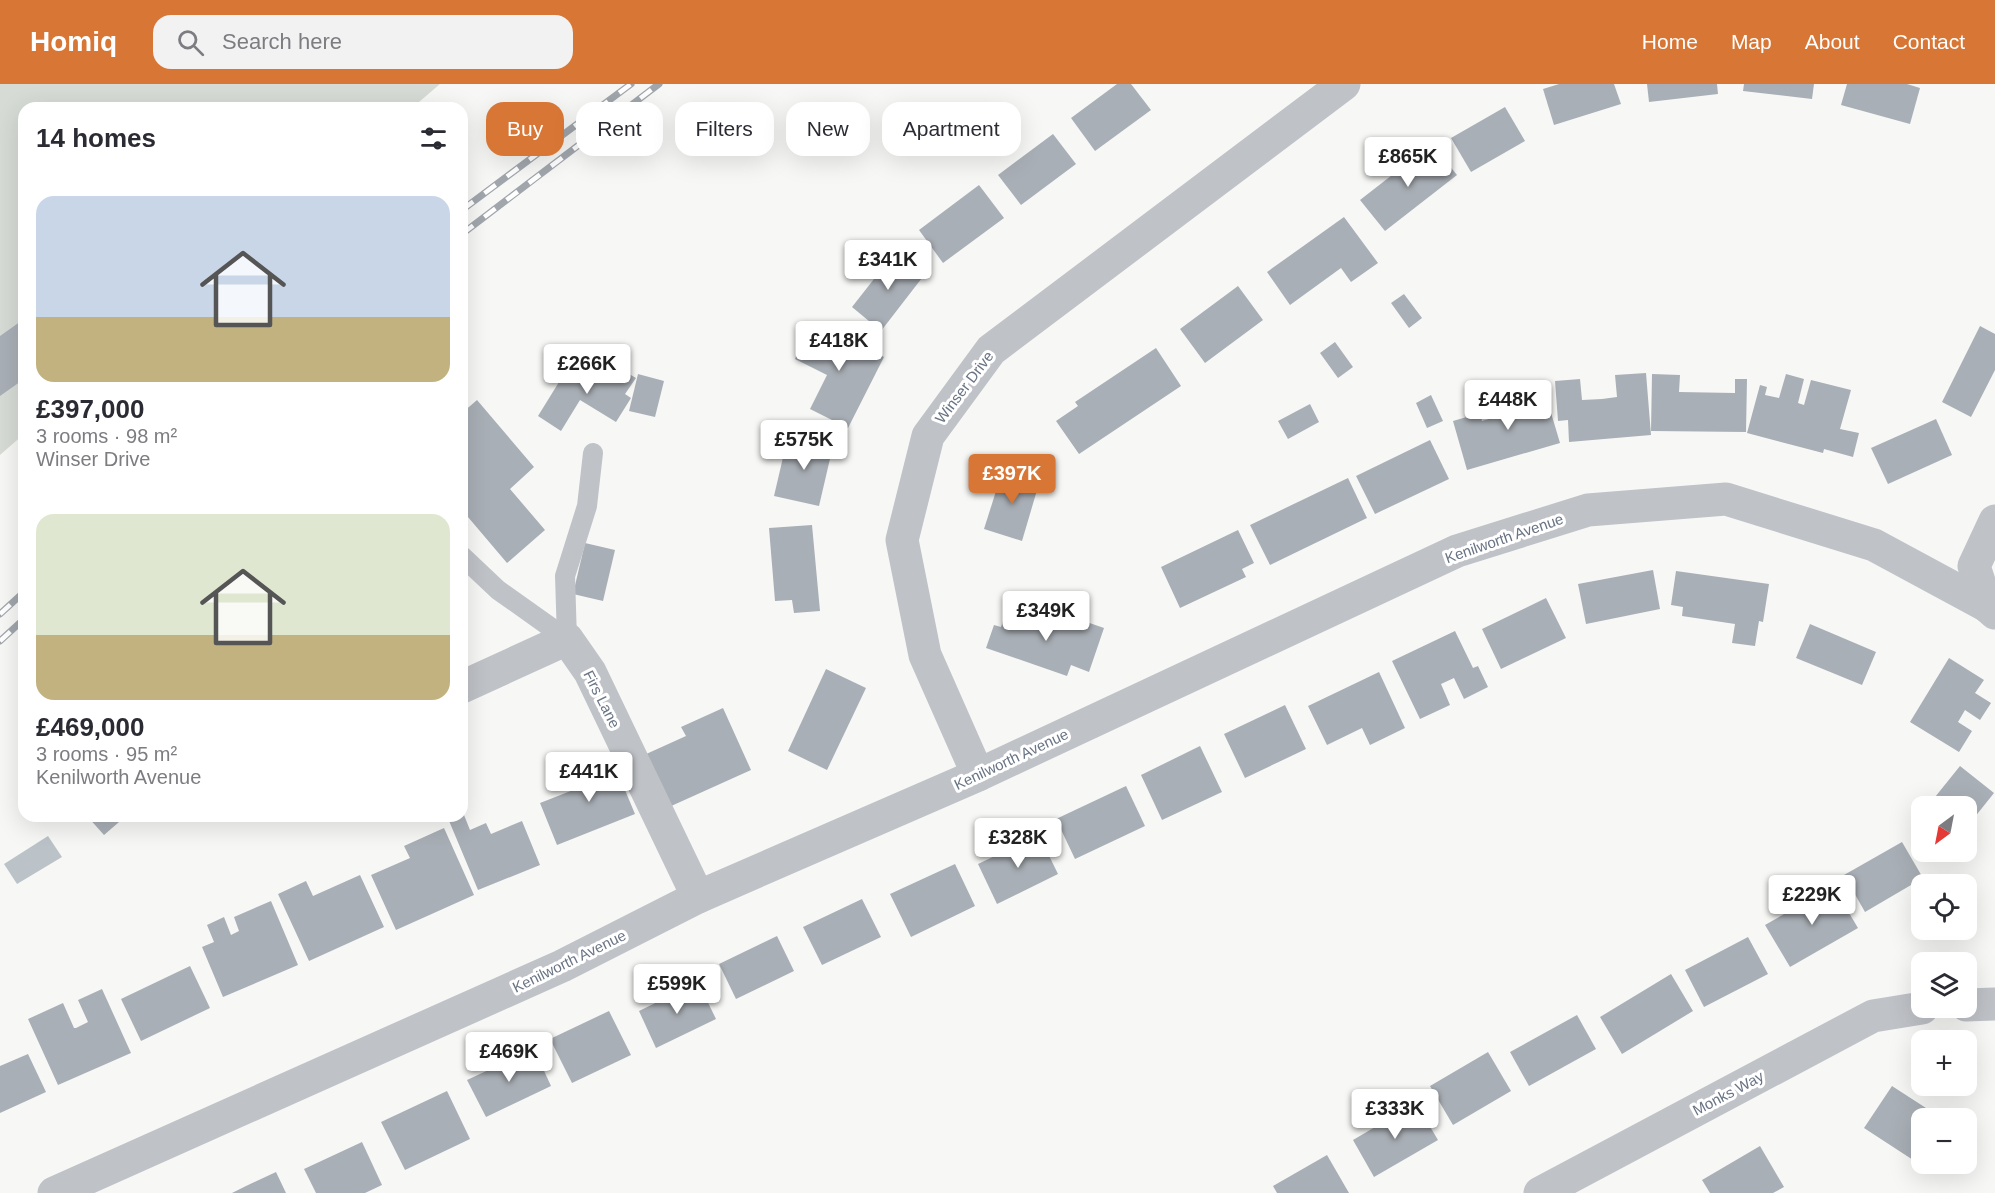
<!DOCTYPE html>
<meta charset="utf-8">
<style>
:root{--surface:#fff;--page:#f2f2f3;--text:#2b2b33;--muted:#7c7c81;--accent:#d87635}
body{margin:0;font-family:Helvetica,sans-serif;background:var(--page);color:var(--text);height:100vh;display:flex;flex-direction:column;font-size:22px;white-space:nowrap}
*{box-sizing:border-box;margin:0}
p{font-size:20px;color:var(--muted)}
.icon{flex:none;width:33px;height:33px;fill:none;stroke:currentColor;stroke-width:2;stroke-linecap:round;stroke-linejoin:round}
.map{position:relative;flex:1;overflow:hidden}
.panel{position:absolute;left:18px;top:18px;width:450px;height:720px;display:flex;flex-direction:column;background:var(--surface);border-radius:18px;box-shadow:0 6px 24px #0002}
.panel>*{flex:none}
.guide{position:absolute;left:486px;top:18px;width:570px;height:54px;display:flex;gap:12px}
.needle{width:39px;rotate:212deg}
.controls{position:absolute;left:1911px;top:712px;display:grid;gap:12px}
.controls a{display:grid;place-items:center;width:66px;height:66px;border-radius:12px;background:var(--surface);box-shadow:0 6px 24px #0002;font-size:30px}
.price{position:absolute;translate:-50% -51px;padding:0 14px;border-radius:6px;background:#fff;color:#222;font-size:20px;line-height:39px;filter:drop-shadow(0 2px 3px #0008)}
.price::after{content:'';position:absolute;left:50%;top:36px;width:18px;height:14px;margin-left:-9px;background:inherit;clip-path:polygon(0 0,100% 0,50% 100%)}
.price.current{background:var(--accent);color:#fff}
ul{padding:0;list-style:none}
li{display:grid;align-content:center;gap:12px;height:318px;padding:0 18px}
li span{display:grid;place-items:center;height:186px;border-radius:18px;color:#555}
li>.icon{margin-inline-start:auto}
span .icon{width:108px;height:108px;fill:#fffc;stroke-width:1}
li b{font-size:26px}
h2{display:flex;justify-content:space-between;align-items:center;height:72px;padding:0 18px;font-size:26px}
.pill{padding:0 21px;border-radius:18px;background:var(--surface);box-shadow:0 6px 24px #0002;font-size:21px;line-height:54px}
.pill.current{background:var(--accent);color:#fff}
header{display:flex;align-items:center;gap:36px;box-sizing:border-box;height:84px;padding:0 30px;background:var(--accent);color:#fff}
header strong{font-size:28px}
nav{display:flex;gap:33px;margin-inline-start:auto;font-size:21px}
.search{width:420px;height:54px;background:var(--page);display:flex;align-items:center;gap:15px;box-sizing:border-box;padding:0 21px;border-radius:18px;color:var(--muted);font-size:22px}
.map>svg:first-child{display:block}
.green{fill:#d6dcd5}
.water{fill:#bbc3c9}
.building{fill:#a9afb6}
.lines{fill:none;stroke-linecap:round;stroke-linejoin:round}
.lane{stroke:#bfc2c7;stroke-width:20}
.street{stroke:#bfc2c7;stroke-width:33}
.rail-casing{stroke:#a1a6ad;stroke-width:7}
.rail{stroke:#fff;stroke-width:4.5;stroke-dasharray:14;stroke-linecap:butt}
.labels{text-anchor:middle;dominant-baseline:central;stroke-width:6;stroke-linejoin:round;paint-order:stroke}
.street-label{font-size:15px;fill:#697484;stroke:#fff}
</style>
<header>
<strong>Homiq</strong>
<div class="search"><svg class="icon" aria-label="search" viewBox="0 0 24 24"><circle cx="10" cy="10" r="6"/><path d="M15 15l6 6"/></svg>Search here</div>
<nav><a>Home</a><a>Map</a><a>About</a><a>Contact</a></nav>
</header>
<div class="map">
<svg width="1995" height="1109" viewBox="0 0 1995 1109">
<rect width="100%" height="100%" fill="#f7f8f5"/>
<!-- green -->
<polygon class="green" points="0,0 440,0 412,24 24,24 24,350 0,371"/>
<!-- water -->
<polygon class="water" points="48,752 62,773 17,800 4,780"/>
<!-- building -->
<g class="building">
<polygon points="1117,0 1131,0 1151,26 1095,67 1071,34"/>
<polygon points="1559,0 1614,0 1621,20 1554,41 1543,5"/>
<polygon points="1647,0 1717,0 1718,10 1649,18"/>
<polygon points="1744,0 1814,0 1812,15 1743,7"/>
<polygon points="1847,0 1907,0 1920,4 1910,40 1841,21"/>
<polygon points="1505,23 1525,57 1471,88 1451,54"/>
<polygon points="1053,50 1076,80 1021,121 998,91"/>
<polygon points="1432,60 1457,91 1385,147 1360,116"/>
<polygon points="979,101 1004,134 943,179 919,146"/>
<polygon points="1344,133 1378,179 1351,198 1341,184 1290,221 1267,188"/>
<polygon points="896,167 925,190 881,247 852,223"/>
<polygon points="1238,202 1263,236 1205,279 1180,245"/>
<polygon points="1404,210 1422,234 1409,244 1391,219"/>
<polygon points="24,235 24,295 0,312 0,252"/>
<polygon points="813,238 884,273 848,344 810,325 827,291 795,275"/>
<polygon points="1980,242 1995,250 1995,286 1971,333 1942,318"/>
<polygon points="1335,258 1353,283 1338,294 1320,269"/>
<polygon points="1156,264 1181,302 1079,370 1056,337 1078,322 1075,318"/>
<polygon points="572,277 606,298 615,282 636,294 625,310 631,314 616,338 580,316 561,347 538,332"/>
<polygon points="1646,289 1651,351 1569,358 1568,336 1558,337 1555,297 1580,295 1582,316 1602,315 1617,313 1615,291"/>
<polygon points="638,290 664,297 655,333 629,327"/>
<polygon points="1652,290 1680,291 1679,308 1735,309 1735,295 1747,295 1746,348 1651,347"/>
<polygon points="1786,290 1804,295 1798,319 1804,321 1811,296 1851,306 1840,345 1859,349 1853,373 1824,365 1823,369 1747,349 1760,301 1767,303 1765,311 1779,314"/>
<polygon points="1544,305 1560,359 1467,386 1453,337 1480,329 1482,337 1506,330 1503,318"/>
<polygon points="1431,311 1443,337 1427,344 1416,319"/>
<polygon points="477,316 534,383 510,405 545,446 507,479 462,426 462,381 466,378 462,373 462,329"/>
<polygon points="1310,320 1319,338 1288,355 1278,337"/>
<polygon points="1936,335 1952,371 1888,400 1871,364"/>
<polygon points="788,352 833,362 819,422 774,412"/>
<polygon points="1430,356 1449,395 1375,430 1356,392"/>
<polygon points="1003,385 1040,396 1022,457 984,445"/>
<polygon points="1348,394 1367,434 1270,481 1250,441"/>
<polygon points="812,441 820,527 794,529 792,516 775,517 769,444"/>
<polygon points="1238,446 1254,479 1242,485 1246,493 1180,524 1161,483"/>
<polygon points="585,459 615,466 603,517 573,510"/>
<polygon points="1653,486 1660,525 1586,540 1578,500"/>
<polygon points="1676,487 1769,500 1763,538 1759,537 1755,562 1732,559 1735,540 1682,532 1683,523 1671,521"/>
<polygon points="1546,514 1566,554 1501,585 1482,545"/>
<polygon points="1008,522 1075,545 1078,535 1104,544 1089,588 1071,581 1067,592 986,564 994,541 1001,543"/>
<polygon points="1810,540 1876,568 1862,601 1796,574"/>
<polygon points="1455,547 1473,584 1478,582 1488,603 1464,615 1454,594 1441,600 1450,621 1420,635 1392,577"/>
<polygon points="1949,574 1984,596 1975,609 1991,619 1980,636 1965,626 1958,638 1972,647 1959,668 1910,638"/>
<polygon points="826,585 866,604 827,686 788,667"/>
<polygon points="1379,588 1405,644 1370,661 1362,644 1327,661 1308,622"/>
<polygon points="1285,621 1306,665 1245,694 1224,650"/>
<polygon points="723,624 751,686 669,723 644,671 686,652 681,643"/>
<polygon points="1200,662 1222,708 1162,736 1141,691"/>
<polygon points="610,670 635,730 557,761 540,719 586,701 579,683"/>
<polygon points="1960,682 1994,709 1966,744 1966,723 1927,723"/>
<polygon points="1126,702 1145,742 1075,775 1056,735"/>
<polygon points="462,726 470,746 486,739 491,750 522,737 540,781 478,806 447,732 462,732"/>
<polygon points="1922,730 1922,748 1913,741"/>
<polygon points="87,732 126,732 104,751"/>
<polygon points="444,744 474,811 396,846 371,791 410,774 404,762"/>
<polygon points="1039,751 1058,790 997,820 978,780"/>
<polygon points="1902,758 1923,794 1865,828 1844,791"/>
<polygon points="955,780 975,822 911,853 890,810"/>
<polygon points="360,791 384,843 309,877 278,810 306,797 313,812"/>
<polygon points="1833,802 1858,844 1790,883 1765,841"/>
<polygon points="862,815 881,853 822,881 803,843"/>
<polygon points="271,817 298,881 223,913 202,863 214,858 207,841 224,833 231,851 239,847 234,833"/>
<polygon points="777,852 794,887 736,915 719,880"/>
<polygon points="1748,853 1768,890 1704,923 1685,886"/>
<polygon points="190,882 210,924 141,957 121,915"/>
<polygon points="1671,890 1693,927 1622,970 1600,933"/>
<polygon points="698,898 716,935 656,964 639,927"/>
<polygon points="102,905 131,969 58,1001 28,935 63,919 74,944 76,944 88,938 78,916"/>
<polygon points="609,927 631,971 572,999 550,955"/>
<polygon points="1577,931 1596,965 1529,1002 1510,968"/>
<polygon points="534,965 551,1002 486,1033 467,996"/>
<polygon points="1488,968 1511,1007 1453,1041 1430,1002"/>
<polygon points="28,970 46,1008 0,1029 0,982"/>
<polygon points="1892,1002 1943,1035 1922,1035 1922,1080 1939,1080 1933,1089 1864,1044"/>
<polygon points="447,1007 470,1055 405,1086 381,1038"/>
<polygon points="1416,1019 1438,1056 1374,1093 1353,1056"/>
<polygon points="362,1058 382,1101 365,1109 316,1109 304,1085"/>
<polygon points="1760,1062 1784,1103 1773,1109 1710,1109 1702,1096"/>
<polygon points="1327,1071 1349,1109 1277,1109 1273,1102"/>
<polygon points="276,1088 286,1109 232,1109 246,1102"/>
</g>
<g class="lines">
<!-- lane -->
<g class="lane">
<polyline points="462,472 498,506 567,555"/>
<polyline points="567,555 565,492 587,422 593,369"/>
</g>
<!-- street -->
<g class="street">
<polyline points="1995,437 1974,482 1987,522 1995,529"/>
<polyline points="462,603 567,555 590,588 698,813"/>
<polyline points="978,691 925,571 902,456 928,352 991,266 1344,0"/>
<polyline points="1966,921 1995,920"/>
<polyline points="54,1109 562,882 698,813 978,691 1457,467 1588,426 1726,415 1874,461 1987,522"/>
<polyline points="1540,1109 1873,932 1922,924"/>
</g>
<!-- rail casing -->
<g class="rail-casing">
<g id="rail">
<polyline points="462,126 631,0"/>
<polyline points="462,150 659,0"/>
<polyline points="0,530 24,508"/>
<polyline points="0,557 24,535"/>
</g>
</g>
<!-- rail -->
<use href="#rail" class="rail"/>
</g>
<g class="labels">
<!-- street labels -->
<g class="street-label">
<text transform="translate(964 303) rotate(-53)">Winser Drive</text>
<text transform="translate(1504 454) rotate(-19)">Kenilworth Avenue</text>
<text transform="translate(602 615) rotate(63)">Firs Lane</text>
<text transform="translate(1011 675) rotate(-25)">Kenilworth Avenue</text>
<text transform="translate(569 877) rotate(-26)">Kenilworth Avenue</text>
<text transform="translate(1728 1009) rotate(-28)">Monks Way</text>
</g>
</g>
</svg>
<div class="controls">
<a><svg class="needle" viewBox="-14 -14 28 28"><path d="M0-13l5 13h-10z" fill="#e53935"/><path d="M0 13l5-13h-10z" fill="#7c7c81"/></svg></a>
<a><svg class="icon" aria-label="locate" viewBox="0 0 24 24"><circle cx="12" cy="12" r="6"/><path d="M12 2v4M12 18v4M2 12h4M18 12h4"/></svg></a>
<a><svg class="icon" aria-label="layers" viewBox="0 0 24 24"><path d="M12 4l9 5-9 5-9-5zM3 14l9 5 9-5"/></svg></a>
<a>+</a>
<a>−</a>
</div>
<b class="price" style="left:1408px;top:104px">£865K</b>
<b class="price" style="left:888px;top:207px">£341K</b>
<b class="price" style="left:839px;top:288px">£418K</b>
<b class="price" style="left:587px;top:311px">£266K</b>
<b class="price" style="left:1508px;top:347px">£448K</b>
<b class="price" style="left:804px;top:387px">£575K</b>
<b class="price current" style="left:1012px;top:421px">£397K</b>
<b class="price" style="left:1046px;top:558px">£349K</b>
<b class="price" style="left:589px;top:719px">£441K</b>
<b class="price" style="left:1018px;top:785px">£328K</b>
<b class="price" style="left:1812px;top:842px">£229K</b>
<b class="price" style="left:677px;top:931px">£599K</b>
<b class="price" style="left:509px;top:999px">£469K</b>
<b class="price" style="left:1395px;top:1056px">£333K</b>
<div class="guide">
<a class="pill current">Buy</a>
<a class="pill">Rent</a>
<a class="pill">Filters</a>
<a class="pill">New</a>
<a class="pill">Apartment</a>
</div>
<section class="panel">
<h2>14 homes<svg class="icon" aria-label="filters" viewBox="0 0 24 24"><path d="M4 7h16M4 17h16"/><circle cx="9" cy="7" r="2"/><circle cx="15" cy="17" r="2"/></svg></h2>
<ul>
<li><span style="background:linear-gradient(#c9d6e8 65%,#c2b280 0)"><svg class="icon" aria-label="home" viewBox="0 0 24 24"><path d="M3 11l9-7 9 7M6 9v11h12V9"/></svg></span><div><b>£397,000</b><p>3 rooms · 98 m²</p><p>Winser Drive</p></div></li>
<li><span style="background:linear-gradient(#dfe7d0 65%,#c2b280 0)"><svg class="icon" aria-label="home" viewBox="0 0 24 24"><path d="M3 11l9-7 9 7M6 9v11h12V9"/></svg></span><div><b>£469,000</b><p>3 rooms · 95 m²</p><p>Kenilworth Avenue</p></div></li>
</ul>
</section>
</div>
